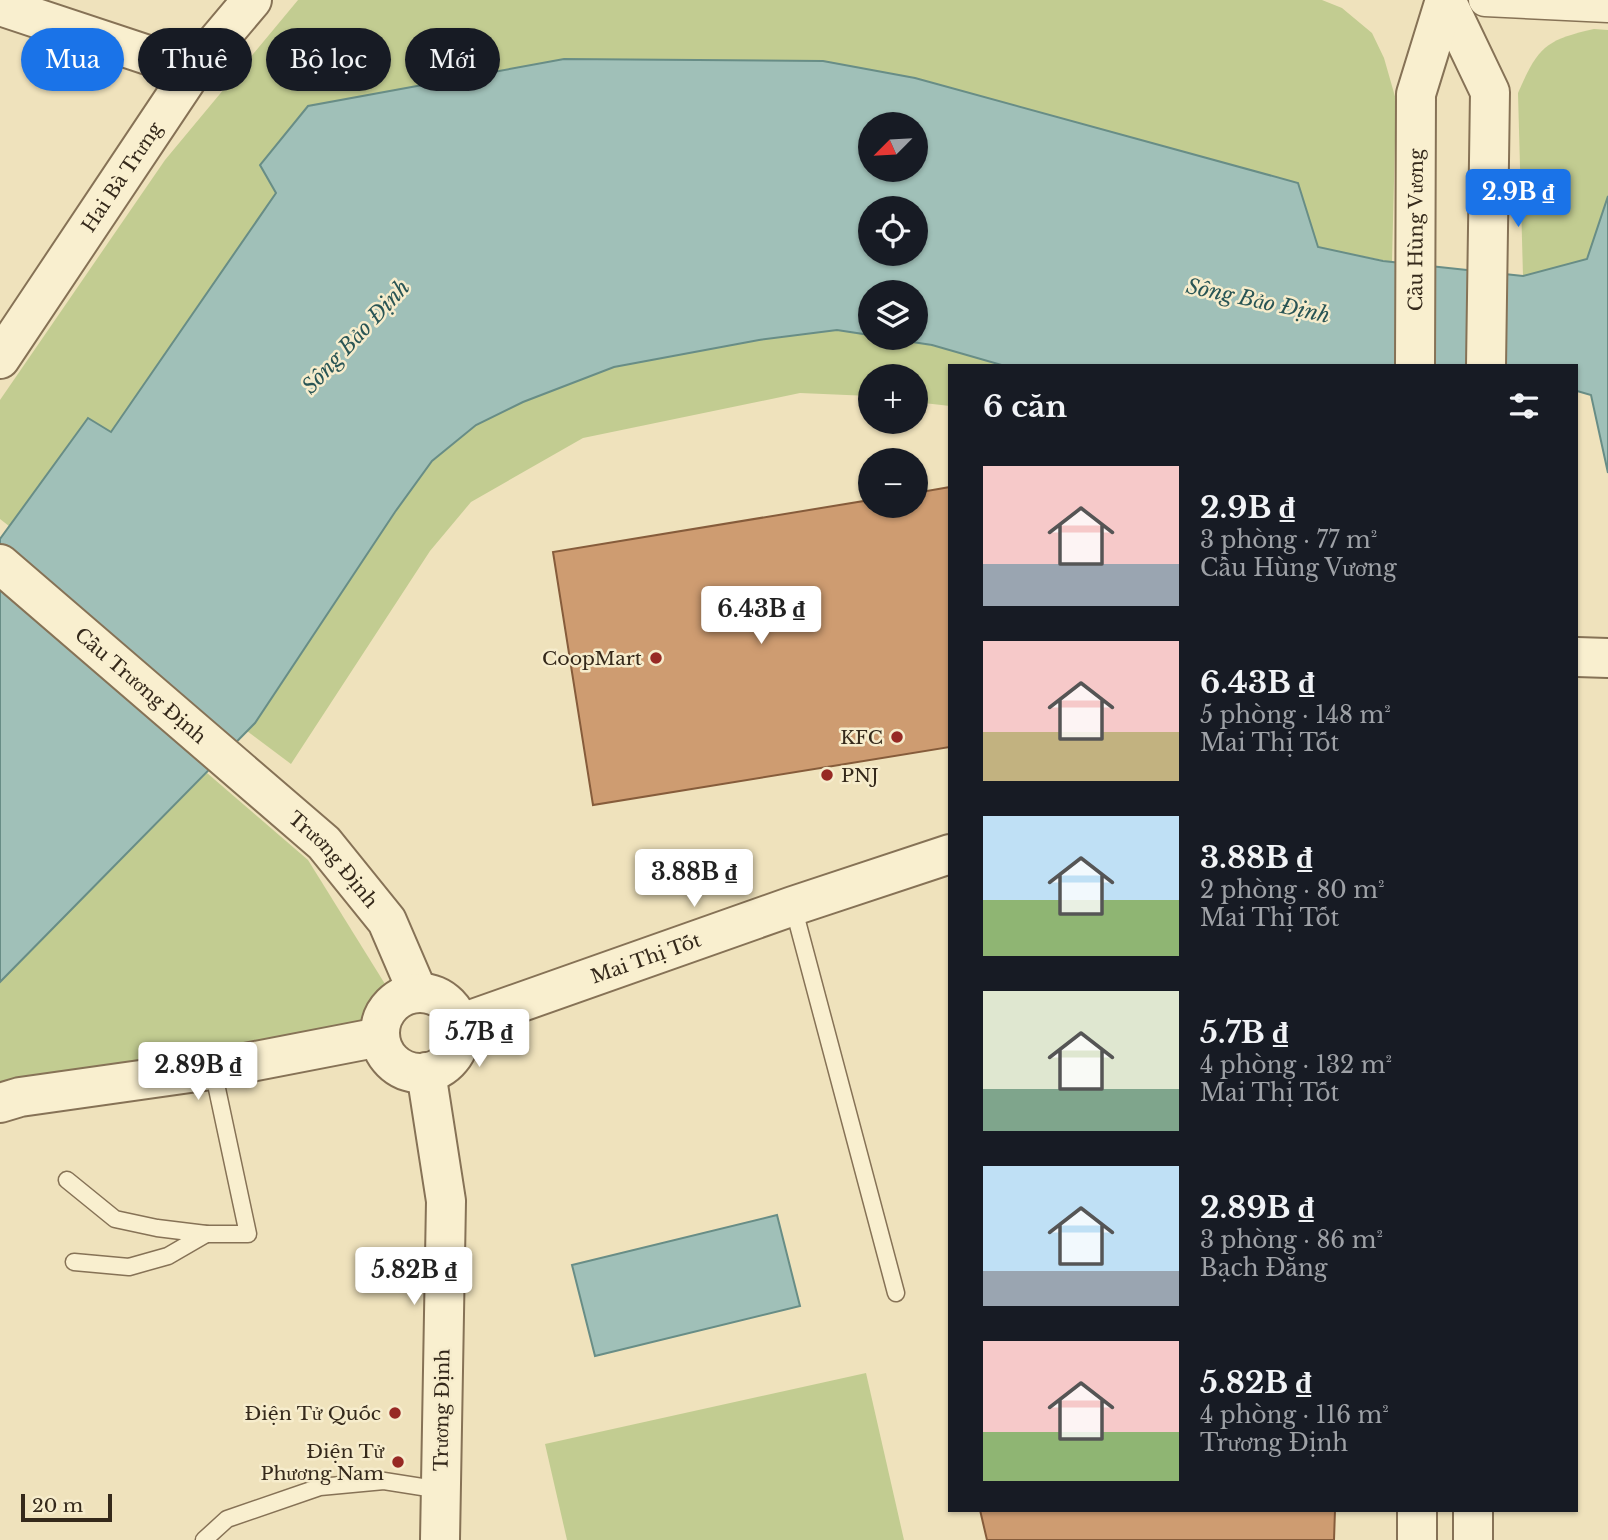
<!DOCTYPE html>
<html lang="vi">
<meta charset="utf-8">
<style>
:root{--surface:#171b24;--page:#242831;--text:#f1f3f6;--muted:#9ea1a6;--accent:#1a73e8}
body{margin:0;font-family:"Libre Baskerville",serif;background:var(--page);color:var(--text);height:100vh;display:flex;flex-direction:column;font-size:26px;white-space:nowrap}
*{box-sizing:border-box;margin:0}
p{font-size:23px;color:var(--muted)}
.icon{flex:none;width:38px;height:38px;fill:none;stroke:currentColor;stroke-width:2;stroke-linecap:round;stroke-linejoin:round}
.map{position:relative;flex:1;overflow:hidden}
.drawer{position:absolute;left:948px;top:364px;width:630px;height:1148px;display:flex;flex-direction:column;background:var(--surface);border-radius:0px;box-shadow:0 2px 5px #0004}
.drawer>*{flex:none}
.banner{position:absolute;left:21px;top:28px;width:665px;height:63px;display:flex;gap:14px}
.needle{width:46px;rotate:246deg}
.tools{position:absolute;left:858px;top:112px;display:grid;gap:14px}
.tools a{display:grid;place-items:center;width:70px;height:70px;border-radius:50%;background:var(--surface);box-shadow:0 2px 5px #0004;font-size:35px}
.scale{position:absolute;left:21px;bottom:18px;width:91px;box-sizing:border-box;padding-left:7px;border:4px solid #35291b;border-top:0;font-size:19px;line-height:24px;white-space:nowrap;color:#35291b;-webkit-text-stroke:5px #f6eccc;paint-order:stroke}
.price{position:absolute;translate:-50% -60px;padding:0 16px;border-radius:7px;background:#fff;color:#222;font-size:23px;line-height:46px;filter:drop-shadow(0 2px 4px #0008)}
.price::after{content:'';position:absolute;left:50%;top:42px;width:21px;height:16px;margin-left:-10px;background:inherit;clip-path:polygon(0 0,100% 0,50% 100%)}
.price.active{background:var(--accent);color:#fff}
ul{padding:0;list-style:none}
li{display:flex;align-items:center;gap:21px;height:175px;padding:0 35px}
li span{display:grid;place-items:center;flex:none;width:196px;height:140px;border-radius:0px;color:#555}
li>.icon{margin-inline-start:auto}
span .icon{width:84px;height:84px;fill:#fffc;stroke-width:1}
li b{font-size:30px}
h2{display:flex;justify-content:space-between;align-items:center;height:84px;padding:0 35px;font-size:30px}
.chip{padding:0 24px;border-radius:32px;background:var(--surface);box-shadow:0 2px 5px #0004;font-size:24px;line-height:63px}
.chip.active{background:var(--accent);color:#fff}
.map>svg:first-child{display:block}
.green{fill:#c2cc91}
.water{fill:#a0c0b8;stroke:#688d86;stroke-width:2;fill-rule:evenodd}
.building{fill:#ce9c71;stroke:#865c3b;stroke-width:2}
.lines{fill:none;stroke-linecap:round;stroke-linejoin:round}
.service-casing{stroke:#867256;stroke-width:19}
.minor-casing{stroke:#867256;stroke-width:35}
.tertiary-casing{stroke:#867256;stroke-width:42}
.service{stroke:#f9efcf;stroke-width:16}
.minor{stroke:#f9efcf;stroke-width:32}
.tertiary{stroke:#f9efcf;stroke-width:38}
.poi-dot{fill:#972924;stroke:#f6eccc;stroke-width:2.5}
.labels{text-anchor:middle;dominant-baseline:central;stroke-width:5;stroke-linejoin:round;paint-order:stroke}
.street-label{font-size:19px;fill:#35291b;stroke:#f6eccc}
.poi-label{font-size:19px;fill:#35291b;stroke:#f6eccc;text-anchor:end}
.water-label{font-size:21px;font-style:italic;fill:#295555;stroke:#f6eccc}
</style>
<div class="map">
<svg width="1608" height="1540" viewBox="0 0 1608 1540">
<rect width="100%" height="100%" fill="#efe2bc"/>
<!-- green -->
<g class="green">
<polygon points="298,0 1322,0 1342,8 1372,33 1384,58 1396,100 1392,262 1317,247 1298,183 915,78 823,61 564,59 276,193 111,433 88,418 9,526 0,519 0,400 165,160"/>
<path d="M1594,29l14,1v166l-21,63 -64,17 -5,-183c20,-46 27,-53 76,-64z"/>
<path d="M837,330l33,5v3c46,0 91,15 135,28h-55v40l-35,-4v-26h-45v20l-70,-3 -217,45 -112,64 -41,49 -139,213 -44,-33 8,-8 140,-211 37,-51 44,-36 47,-23 91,-35 145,-27z"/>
<polygon points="207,773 308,860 385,984 367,1027 0,1090 0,982"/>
<polygon points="866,1373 904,1540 567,1540 545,1444"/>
</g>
<!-- water -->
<g class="water">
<path d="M564,59l259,2 92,17 383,105 20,64 65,14 140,15 64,-17 21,-63v277l-17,-78 -14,-4v-25h-572l-73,-21 -46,-7h29v-46h-45v43l-33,-5 -78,10 -145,27 -91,35 -47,23 -44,36 -37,51 -140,211 -255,259v-443l88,-121 23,14 165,-239 -16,-28 48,-59zM870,124h45v46h-45zM870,208h45v46h-45z"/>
<polygon points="777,1215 800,1306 595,1356 572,1265"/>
</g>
<!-- building -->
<g class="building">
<polygon points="950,487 950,747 593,805 553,552 870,500 870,506 915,506 915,493"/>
<polygon points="980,1510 1335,1510 1334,1540 987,1540"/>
</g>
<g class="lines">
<!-- service casing -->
<g class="service-casing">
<g id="service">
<polyline points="793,906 896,1293"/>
<polyline points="67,1180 115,1219 157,1228 206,1234 248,1234 213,1070"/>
<polyline points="74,1262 129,1267 168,1256 206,1234"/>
<polyline points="204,1540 227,1519 320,1487 384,1481 441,1490"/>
</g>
</g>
<!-- minor casing -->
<g class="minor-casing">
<polyline id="minor" points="1485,0 1608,6"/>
</g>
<!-- tertiary casing -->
<g class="tertiary-casing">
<g id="tertiary">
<polyline points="1446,0 1490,92 1486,366"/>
<polyline points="0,6 193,70"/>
<path id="s1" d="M0,359l193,-289 59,-70"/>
<path id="s2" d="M1415,366l1,-272 29,-94"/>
<path id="s3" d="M0,564l324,279 63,78 31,72"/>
<polyline points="1577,657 1608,658"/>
<circle cx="420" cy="1033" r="40"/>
<path id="s4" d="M459,1024l334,-118 157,-52"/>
<polyline points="426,1072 446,1201 440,1540"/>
<polyline points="0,1103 20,1097 204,1071 380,1037"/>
<polyline points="1417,1540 1417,1510"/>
<polyline points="1473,1540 1473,1510"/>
</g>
</g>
<!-- service -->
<use href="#service" class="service"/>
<!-- minor -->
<use href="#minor" class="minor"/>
<!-- tertiary -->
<use href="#tertiary" class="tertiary"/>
</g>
<!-- markers -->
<g class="poi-dot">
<circle cx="656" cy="658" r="7"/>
<circle cx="897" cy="737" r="7"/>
<circle cx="827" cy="775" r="7"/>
<circle cx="395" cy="1413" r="7"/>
<circle cx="398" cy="1462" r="7"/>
</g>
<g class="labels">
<!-- street labels -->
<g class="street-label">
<text stroke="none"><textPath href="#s1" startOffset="219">Hai Bà Trưng</textPath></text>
<text stroke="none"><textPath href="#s2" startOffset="136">Cầu Hùng Vương</textPath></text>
<text stroke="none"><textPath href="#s3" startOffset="186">Cầu Trương Định</textPath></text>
<text stroke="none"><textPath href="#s3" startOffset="446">Trương Định</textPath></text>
<text stroke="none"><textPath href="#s4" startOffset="198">Mai Thị Tốt</textPath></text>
<text transform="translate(442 1410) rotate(-89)">Trương Định</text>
</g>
<!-- poi labels -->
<g class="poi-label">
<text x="642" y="658">CoopMart</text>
<text x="883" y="737">KFC</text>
<text x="841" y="775" text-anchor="start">PNJ</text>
<text x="381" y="1413">Điện Tử Quốc</text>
<text x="384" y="1451">Điện Tử<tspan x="384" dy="22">Phương Nam</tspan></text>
</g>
<!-- water labels -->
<g class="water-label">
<text transform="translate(1258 301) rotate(12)">Sông Bảo Định</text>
<text transform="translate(356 337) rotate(-47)">Sông Bảo Định</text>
</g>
</g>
</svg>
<div class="tools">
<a><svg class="needle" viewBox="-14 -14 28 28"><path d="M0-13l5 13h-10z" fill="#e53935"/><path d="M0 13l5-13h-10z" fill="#9ea1a6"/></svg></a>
<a><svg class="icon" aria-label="locate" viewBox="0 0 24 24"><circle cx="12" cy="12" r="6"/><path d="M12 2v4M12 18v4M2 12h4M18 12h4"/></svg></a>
<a><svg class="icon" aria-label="layers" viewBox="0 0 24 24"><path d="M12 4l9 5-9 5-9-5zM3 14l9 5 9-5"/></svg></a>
<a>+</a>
<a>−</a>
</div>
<div class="scale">20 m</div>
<b class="price active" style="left:1518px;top:229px">2.9B ₫</b>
<b class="price" style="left:761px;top:646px">6.43B ₫</b>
<b class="price" style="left:694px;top:909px">3.88B ₫</b>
<b class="price" style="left:479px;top:1069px">5.7B ₫</b>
<b class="price" style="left:198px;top:1102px">2.89B ₫</b>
<b class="price" style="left:414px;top:1307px">5.82B ₫</b>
<div class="banner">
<a class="chip active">Mua</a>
<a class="chip">Thuê</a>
<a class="chip">Bộ lọc</a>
<a class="chip">Mới</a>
</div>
<section class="drawer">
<h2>6 căn<svg class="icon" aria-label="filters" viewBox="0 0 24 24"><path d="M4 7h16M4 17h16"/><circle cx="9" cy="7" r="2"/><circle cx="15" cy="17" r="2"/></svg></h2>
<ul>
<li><span style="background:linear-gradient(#f6c9c9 70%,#9aa5b1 0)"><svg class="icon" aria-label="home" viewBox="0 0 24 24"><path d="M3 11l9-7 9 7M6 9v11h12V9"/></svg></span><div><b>2.9B ₫</b><p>3 phòng · 77 m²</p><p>Cầu Hùng Vương</p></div></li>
<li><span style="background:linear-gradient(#f6c9c9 65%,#c2b280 0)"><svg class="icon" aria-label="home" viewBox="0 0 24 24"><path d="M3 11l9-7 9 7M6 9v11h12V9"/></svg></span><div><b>6.43B ₫</b><p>5 phòng · 148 m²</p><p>Mai Thị Tốt</p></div></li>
<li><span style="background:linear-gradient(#bfe0f5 60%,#8fb573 0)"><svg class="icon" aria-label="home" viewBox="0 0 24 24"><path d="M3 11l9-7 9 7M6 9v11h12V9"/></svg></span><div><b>3.88B ₫</b><p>2 phòng · 80 m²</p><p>Mai Thị Tốt</p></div></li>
<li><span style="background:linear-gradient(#dfe7d0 70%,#7fa58c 0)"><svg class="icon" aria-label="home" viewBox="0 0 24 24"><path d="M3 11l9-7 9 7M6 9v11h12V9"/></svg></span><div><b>5.7B ₫</b><p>4 phòng · 132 m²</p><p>Mai Thị Tốt</p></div></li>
<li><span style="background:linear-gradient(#bfe0f5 75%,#9aa5b1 0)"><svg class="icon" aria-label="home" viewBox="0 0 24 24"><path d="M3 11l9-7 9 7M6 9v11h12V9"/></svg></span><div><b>2.89B ₫</b><p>3 phòng · 86 m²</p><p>Bạch Đằng</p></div></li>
<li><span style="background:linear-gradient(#f6c9c9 65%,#8fb573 0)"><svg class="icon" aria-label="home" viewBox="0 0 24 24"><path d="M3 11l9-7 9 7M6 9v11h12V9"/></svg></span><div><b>5.82B ₫</b><p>4 phòng · 116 m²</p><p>Trương Định</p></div></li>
</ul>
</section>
</div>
